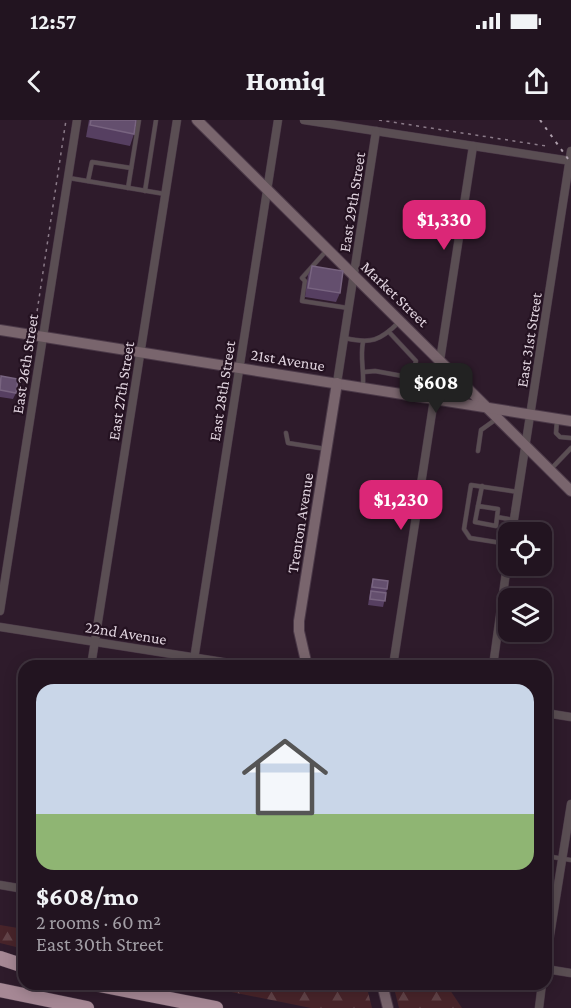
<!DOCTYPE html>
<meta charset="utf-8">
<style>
:root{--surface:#221420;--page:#2e212d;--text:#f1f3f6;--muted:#a29ea5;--line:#3f333e;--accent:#db2777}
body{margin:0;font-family:"Crimson Pro",serif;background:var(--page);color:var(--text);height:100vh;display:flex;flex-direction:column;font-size:22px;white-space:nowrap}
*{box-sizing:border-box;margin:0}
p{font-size:20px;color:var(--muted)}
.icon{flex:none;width:33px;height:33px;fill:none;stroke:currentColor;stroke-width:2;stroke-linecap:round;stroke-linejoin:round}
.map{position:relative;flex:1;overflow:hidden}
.side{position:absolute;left:18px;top:540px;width:534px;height:330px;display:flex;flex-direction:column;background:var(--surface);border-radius:18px;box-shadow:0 3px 15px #0003,0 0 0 2px var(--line)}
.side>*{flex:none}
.fabs{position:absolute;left:498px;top:402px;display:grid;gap:12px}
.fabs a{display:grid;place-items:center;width:54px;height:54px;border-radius:12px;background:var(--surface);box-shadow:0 3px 15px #0003,0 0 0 2px var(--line);font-size:30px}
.price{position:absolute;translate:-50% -51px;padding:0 14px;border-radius:12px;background:var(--accent);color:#fff;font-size:20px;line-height:39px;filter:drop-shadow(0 2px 3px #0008)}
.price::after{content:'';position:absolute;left:50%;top:36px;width:18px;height:14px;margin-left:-9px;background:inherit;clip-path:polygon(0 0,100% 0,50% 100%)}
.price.on{background:#222;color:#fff}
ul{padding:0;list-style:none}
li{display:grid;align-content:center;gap:12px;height:318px;padding:0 18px}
li span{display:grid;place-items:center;height:186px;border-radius:18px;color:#555}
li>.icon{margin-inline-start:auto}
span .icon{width:108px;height:108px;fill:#fffc;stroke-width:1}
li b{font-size:26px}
.status{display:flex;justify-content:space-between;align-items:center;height:42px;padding:0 30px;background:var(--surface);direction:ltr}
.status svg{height:16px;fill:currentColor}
header{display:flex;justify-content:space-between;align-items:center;height:78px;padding:0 18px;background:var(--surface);font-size:27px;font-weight:800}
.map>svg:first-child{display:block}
.forest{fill:url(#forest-firs)}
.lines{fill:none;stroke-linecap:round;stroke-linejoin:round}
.lane-casing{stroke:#4b3948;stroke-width:5}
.street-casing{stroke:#4b3948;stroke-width:9}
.secondary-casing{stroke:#4b3948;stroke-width:12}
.highway-casing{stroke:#4b3948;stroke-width:15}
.path{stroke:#8b7b89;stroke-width:1.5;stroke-dasharray:3 4.5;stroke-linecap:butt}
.lane{stroke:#5a4e53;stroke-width:4}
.street{stroke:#5a4e53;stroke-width:8}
.secondary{stroke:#79656d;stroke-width:10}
.highway{stroke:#a68895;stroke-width:14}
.rail{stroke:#ad9eab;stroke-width:2;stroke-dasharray:3 6;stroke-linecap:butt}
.wall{fill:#563f61}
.shaded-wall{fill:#3f2a45}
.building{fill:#644f6e;stroke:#786480;stroke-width:1.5}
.labels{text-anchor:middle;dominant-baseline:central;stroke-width:4.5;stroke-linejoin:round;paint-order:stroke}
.street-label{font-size:16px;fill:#e1d4df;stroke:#241221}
</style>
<div class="status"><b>12:57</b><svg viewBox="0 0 49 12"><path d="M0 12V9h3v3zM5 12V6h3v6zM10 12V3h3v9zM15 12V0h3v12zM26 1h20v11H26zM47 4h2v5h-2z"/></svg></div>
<header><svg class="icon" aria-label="back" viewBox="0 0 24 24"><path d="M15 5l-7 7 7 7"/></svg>Homiq<svg class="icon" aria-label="share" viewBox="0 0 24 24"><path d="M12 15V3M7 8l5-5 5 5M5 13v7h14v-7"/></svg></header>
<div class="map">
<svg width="571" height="888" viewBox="0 0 571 888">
<defs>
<pattern id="forest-firs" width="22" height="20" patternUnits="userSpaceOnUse" patternTransform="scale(1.5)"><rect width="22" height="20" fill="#48242a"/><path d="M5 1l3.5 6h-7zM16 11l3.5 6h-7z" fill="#624348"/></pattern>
</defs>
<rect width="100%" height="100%" fill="#2e1b2b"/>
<!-- forest -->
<g class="forest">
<polygon points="0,805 24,809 24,829 0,823"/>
<polygon points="192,864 366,864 372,888 311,888"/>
<polygon points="393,864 446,864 462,888 399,888"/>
</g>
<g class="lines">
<!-- lane casing -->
<g class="lane-casing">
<g id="lane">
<polyline points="69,58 165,74"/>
<polyline points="88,61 92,42 131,48"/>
<polyline points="128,68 139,0"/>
<polyline points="145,71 156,0"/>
<polyline points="327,130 302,158 305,161 302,181 348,188"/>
<polyline points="389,212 416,241 413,252 408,257"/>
<path d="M345,218c26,6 35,3 54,-16"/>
<polyline points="364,252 375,251 408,257 412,263 411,273"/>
<path d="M363,265c1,-15 -3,-28 0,-43"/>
<polyline points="557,300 556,313 560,317 571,318"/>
<polyline points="286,313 288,323 326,329"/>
<polyline points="478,331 481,310 495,300"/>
<polyline points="551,349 571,328"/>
<polyline points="478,386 482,366"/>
<polyline points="497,397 496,406 475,402 478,386 498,389 497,397 514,400"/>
<polyline points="508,424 470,418 464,409 471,365 518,372"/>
<polyline points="546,736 571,740"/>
<polyline points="338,866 349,864"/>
</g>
</g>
<!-- street casing -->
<g class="street-casing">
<g id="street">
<polyline points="304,0 571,41"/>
<polyline points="337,263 376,11"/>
<polyline points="512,412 571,31"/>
<polyline points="0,491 77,0"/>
<polyline points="0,507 248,546"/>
<polyline points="91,546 177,0"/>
<polyline points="193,546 278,0"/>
<polyline points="393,546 473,26"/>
<polyline points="493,546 508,438"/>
<polyline points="546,593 571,597"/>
<polyline points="0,765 24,769"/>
<polyline points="546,840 571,684"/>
<polyline points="546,849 571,853"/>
<polyline points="539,888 542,864"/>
</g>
</g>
<!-- secondary casing -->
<g class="secondary-casing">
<g id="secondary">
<polyline points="197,0 571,371"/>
<polyline points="0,210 571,301"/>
<polyline points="307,546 299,511 299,501 337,263"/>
<polyline points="382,864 388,888"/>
</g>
</g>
<!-- highway casing -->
<g class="highway-casing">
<g id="highway">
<polyline points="0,838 24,846"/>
<polyline points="94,864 216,888"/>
<polyline points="0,870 87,888"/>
</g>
</g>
<!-- path -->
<g class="path">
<polyline points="379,0 546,26"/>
<polyline points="36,205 35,205 66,0"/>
</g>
<!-- lane -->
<use href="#lane" class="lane"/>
<!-- street -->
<use href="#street" class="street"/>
<!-- secondary -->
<use href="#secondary" class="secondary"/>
<!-- highway -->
<use href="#highway" class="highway"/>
<!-- rail -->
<polyline class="rail" points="540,0 571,43"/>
</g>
<!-- wall -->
<g class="wall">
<polygon points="89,0 136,0 134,14 130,26 86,17"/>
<polygon points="312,146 340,173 336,182 305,177 308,155"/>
<polygon points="0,258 16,273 13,279 0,277"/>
<polygon points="373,459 387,469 383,487 368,485 371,466"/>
</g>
<!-- shaded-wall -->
<polygon class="shaded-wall" points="542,496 546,496 542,506"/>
<!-- building -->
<g class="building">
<polygon points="91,0 136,0 134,14 90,5"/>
<polygon points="312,146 343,151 340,173 308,168"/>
<polygon points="1,256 18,259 16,273 0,270"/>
<polygon points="373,459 388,461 387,469 372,467"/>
<polygon points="371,471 386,473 385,481 370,479"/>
<polygon points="542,483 548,483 546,496 542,496"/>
</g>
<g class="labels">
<!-- street labels -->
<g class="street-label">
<text transform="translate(352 82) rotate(-81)">East 29th Street</text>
<text transform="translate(395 174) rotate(44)">Market Street</text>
<text transform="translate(529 220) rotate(-81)">East 31st Street</text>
<text transform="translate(288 240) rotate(9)">21st Avenue</text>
<text transform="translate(25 244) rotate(-81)">East 26th Street</text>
<text transform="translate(121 271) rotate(-81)">East 27th Street</text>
<text transform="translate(222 271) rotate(-81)">East 28th Street</text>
<text transform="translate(300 403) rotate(-81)">Trenton Avenue</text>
<text transform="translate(126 513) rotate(9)">22nd Avenue</text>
</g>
</g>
</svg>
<div class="fabs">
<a><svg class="icon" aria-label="locate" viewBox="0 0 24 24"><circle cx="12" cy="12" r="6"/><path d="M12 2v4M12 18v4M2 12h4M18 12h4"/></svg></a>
<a><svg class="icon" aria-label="layers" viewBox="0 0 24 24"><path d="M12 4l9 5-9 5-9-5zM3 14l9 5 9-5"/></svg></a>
</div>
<b class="price" style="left:444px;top:131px">$1,330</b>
<b class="price on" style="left:436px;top:294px">$608</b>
<b class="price" style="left:401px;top:411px">$1,230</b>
<section class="side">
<ul>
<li><span style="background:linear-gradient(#c9d6e8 70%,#8fb573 0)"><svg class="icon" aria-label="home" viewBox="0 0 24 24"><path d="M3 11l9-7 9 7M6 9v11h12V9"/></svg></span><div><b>$608/mo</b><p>2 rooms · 60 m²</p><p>East 30th Street</p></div></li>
</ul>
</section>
</div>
